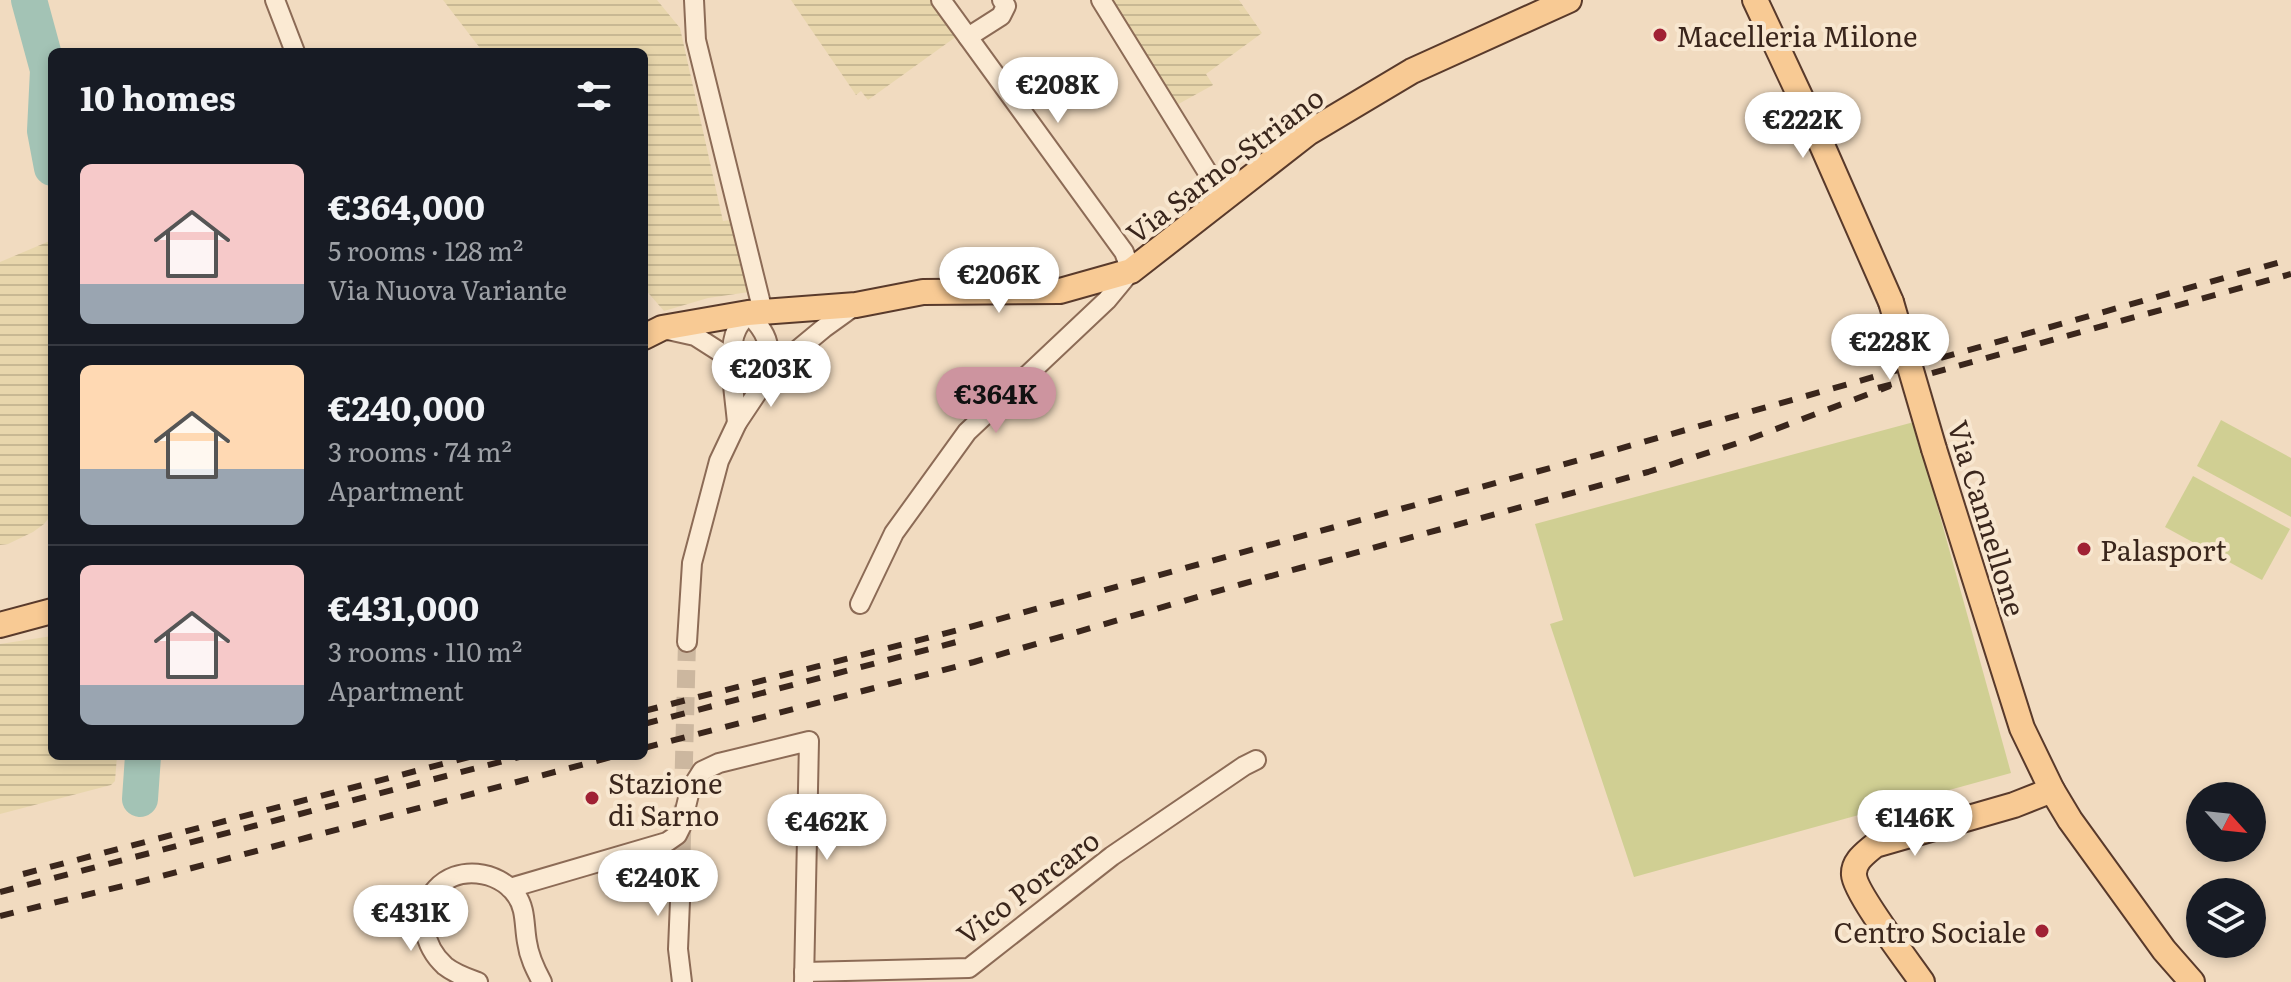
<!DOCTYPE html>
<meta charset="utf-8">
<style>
:root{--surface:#171b24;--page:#242831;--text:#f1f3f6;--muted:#9ea1a6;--line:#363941;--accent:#cd949f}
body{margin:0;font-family:Literata,serif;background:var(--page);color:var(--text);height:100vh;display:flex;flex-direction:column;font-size:30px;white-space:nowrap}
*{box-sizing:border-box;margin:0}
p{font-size:26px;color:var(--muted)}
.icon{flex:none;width:44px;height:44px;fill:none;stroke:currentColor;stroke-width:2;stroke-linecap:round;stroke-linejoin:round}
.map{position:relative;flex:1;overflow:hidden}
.side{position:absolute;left:48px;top:48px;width:600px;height:712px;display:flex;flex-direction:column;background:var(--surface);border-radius:12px;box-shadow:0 4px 12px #0003}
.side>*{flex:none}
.needle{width:52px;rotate:117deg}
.buttons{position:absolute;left:2186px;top:782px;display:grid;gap:16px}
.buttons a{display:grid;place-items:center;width:80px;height:80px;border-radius:50%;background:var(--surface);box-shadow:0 4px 12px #0003;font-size:40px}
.price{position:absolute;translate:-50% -68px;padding:0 18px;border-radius:28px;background:#fff;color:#222;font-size:26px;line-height:52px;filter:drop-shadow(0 2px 4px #0008)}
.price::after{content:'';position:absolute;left:50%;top:48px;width:24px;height:18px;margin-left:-12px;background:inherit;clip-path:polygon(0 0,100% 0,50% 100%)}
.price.on{background:var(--accent);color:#111}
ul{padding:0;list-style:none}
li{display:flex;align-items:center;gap:24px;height:200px;padding:0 32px}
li+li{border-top:2px solid var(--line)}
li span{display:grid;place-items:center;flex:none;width:224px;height:160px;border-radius:12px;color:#555}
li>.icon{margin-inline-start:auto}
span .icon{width:96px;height:96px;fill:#fffc;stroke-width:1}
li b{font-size:34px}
h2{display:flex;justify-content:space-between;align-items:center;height:96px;padding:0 32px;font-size:34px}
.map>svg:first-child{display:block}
.farmland{fill:url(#farmland-rules)}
.garden{fill:#d0cf93}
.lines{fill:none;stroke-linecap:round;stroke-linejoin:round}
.river{stroke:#a3c3b5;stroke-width:36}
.minor-tunnel{stroke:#ccb79f;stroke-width:18;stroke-dasharray:18 9;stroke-linecap:butt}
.minor-casing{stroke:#8c6b56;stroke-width:22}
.major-casing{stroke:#593a2b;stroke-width:28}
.minor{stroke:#fbead3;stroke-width:18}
.major{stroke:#f8ca94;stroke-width:24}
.rail{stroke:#3a261c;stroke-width:6;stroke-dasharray:14 14;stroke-linecap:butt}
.major-bridge-casing{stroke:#593a2b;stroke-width:28;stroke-linecap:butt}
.major-bridge{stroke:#f8ca94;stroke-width:24}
.poi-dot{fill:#a02134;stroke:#f8e7d0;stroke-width:3}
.labels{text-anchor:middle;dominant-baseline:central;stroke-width:8;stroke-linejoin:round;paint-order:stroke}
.poi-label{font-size:28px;fill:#3a261c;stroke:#f8e7d0;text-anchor:start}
.street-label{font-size:28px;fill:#3a261c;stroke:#f8e7d0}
</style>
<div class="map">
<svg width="2291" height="982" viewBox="0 0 2291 982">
<defs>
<pattern id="farmland-rules" width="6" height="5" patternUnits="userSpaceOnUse" patternTransform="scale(2)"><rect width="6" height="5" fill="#e8d6ac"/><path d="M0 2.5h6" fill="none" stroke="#c8b893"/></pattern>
</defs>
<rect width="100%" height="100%" fill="#f1dbc0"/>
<!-- farmland -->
<g class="farmland">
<polygon points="443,0 657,0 680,28 723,221 737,219 756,291 708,298 664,311 644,288 644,52 483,52"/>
<polygon points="791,0 932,0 957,36 868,100 861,91 856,95"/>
<polygon points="1108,0 1239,0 1262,33 1206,74 1213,85 1173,107"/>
<polygon points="52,240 52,514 44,524 33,532 8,544 0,545 0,262"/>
<polygon points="52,636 52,756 117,756 115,781 111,785 0,814 0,644"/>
</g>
<!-- garden -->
<g class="garden">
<polygon points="2221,420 2291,458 2291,517 2197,466"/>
<polygon points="1914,422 2011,773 1634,877 1550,624 1563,620 1535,524"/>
<polygon points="2193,476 2290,529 2262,580 2165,527"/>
</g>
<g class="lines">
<!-- river -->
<g class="river">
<polyline points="29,0 48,70 45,131 52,168"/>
<polyline points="140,799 143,756"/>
</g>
<!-- minor-tunnel -->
<polyline class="minor-tunnel" points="681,877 687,642"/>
<!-- minor casing -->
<g class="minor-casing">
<g id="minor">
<polyline points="275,0 295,52"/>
<polyline points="694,0 696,40 763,312"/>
<polyline points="1101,0 1224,199"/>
<polyline points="968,37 1001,16 1006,6 1002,0"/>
<polyline points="668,330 695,336 731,359"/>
<path d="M737,423c-2,-26 -11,-73 0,-94 3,-6 8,-11 11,-16 21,22 21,30 23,59"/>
<polyline points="860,604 894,533 967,432 1107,300 1131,271 1124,252 941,0"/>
<polyline points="687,642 692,563 719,461 737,423 771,372 824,328 856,305"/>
<polyline points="681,877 678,949 682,982"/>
<polyline points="510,888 667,842 677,835 681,827 690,790 702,771 719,763 809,741 804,982"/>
<polyline points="804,972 969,968 1112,856 1244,766 1256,760"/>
<path d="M478,982c-11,-4 -23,-8 -33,-16 -21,-19 -30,-55 -9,-77 21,-24 62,-19 80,6 10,13 8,31 11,47 2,15 8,27 15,40"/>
</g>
</g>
<!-- major casing -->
<g class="major-casing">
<g id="major">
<polyline points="1755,0 1807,111 1891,302"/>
<polyline points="644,337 662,328 748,313 856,305 923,292 1060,291 1131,271 1308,133 1412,71 1569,0"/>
<polyline points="1934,449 2022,728 2052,790 2070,820 2164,950 2192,982"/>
<polyline points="0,625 52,611"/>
<path d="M1922,982c-13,-19 -67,-89 -68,-107 -1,-14 12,-22 21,-30l139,-40 38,-15"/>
</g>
</g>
<!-- minor -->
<use href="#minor" class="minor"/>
<!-- major -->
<use href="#major" class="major"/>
<!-- rail -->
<g class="rail">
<polyline points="1878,388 2291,274"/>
<polyline points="644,711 970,627 1583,459 2291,259"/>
<polyline points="644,724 964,640"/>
<polyline points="644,748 974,662 1242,584 1648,472 1744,441 1890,386"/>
<polyline points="23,874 473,756"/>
<polyline points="0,892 523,756"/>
<polyline points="0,916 143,881 615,756"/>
</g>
<!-- major-bridge casing -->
<g class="major-bridge-casing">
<polyline id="major-bridge" points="1891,302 1934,449"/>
</g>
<!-- major-bridge -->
<use href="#major-bridge" class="major-bridge"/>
</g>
<!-- markers -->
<g class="poi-dot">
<circle cx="1660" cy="35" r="8"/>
<circle cx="2084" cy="549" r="8"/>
<circle cx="592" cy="798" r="8"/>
<circle cx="2042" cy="931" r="8"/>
</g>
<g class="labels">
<!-- poi labels -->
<g class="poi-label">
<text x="1676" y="35">Macelleria Milone</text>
<text x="2100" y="549">Palasport</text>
<text x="608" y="782">Stazione<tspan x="608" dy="32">di Sarno</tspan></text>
<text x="2026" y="931" text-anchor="end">Centro Sociale</text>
</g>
<!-- street labels -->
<g class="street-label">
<text transform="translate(1224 164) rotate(-37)">Via Sarno-Striano</text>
<text transform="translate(1988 518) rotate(73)">Via Cannellone</text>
<text transform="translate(1027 886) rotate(-37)">Vico Porcaro</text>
</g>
</g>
</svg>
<div class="buttons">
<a><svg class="needle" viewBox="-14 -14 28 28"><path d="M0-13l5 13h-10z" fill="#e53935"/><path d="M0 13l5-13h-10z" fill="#9ea1a6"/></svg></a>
<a><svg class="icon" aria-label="layers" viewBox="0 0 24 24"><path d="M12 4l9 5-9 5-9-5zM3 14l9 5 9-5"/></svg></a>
</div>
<b class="price" style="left:1058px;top:125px">€208K</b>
<b class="price" style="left:1803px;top:160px">€222K</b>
<b class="price" style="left:999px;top:315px">€206K</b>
<b class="price" style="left:1890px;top:382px">€228K</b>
<b class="price" style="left:771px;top:409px">€203K</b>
<b class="price on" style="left:996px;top:435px">€364K</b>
<b class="price" style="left:1915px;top:858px">€146K</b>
<b class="price" style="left:827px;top:862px">€462K</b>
<b class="price" style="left:658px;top:918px">€240K</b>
<b class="price" style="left:411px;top:953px">€431K</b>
<section class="side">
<h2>10 homes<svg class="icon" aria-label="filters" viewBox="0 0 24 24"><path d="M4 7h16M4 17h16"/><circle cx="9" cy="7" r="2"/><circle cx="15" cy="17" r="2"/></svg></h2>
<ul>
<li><span style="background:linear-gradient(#f6c9c9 75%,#9aa5b1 0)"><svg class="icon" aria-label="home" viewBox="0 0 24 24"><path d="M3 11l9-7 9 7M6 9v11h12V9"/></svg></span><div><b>€364,000</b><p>5 rooms · 128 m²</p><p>Via Nuova Variante</p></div></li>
<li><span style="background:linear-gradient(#ffd9b3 65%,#9aa5b1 0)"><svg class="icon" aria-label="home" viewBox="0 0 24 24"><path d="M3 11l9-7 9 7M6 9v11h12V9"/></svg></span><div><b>€240,000</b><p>3 rooms · 74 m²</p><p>Apartment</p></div></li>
<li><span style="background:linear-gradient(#f6c9c9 75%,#9aa5b1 0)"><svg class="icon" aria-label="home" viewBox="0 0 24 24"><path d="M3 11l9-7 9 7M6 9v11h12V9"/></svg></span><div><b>€431,000</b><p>3 rooms · 110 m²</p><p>Apartment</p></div></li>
</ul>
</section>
</div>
